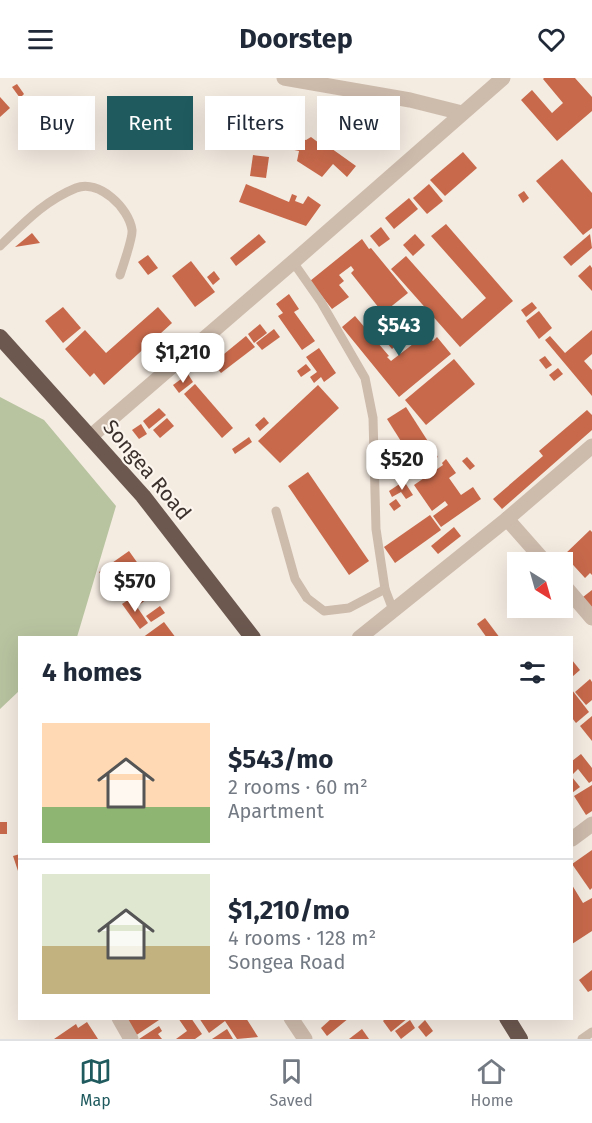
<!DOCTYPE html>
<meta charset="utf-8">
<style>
:root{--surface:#fff;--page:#f6f6f7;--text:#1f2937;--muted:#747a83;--line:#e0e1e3;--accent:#1f5a5e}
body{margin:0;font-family:"Fira Sans",sans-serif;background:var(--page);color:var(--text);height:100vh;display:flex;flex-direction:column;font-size:22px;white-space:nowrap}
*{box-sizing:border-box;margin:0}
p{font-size:20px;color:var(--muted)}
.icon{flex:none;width:33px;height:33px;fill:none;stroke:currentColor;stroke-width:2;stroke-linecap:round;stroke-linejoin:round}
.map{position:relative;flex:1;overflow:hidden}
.details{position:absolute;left:18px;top:558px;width:555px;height:384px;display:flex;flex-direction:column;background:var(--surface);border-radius:0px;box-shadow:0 6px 24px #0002}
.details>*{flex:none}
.banner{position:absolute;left:18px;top:18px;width:556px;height:54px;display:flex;gap:12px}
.needle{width:39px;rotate:143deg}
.buttons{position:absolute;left:507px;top:474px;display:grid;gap:12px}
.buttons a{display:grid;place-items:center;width:66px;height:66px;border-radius:0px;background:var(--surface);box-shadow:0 6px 24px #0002;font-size:30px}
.price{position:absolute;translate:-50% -51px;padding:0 14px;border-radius:12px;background:#fff;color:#222;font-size:20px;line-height:39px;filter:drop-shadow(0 2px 3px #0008)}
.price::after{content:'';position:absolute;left:50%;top:36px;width:18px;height:14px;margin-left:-9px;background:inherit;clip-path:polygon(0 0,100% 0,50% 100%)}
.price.on{background:var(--accent);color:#fff}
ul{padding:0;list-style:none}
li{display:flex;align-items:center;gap:18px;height:150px;padding:0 24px}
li+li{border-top:2px solid var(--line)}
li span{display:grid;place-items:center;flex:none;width:168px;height:120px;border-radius:0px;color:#555}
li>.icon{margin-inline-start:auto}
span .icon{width:72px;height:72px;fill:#fffc;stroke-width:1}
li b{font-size:26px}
h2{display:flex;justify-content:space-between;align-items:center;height:72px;padding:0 24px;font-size:26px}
.tag{padding:0 21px;border-radius:0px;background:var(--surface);box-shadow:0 6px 24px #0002;font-size:21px;line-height:54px}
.tag.on{background:var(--accent);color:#fff}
header{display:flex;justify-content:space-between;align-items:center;height:78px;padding:0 24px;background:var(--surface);font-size:27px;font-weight:700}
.menu{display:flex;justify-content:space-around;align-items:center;height:84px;border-top:2px solid var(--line);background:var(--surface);font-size:16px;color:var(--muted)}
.menu a{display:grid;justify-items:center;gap:3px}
.menu .on{color:var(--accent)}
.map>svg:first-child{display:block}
.green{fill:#b8c4a0}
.building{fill:#c8694b;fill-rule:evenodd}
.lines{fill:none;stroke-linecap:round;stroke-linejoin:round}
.service{stroke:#cdbbac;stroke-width:9}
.minor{stroke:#cdbbac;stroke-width:15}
.trunk{stroke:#6c584f;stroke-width:16}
.labels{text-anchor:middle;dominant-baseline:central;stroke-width:4.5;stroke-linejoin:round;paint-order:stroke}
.street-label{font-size:21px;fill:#3b302b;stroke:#fbf5ee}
</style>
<header><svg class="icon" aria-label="menu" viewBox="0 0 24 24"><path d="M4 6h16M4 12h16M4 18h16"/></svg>Doorstep<svg class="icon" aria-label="heart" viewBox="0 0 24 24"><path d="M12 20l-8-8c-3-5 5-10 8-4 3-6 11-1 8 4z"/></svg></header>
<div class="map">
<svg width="592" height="961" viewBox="0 0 592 961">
<rect width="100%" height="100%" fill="#f4ebe1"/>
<!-- green -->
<polygon class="green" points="0,319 44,342 116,428 77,559 20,560 19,613 0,631"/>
<!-- building -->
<g class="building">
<polygon points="544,0 575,0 592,19 592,33 557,63 521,22 532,12 552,35 563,25 543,1"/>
<polygon points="17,6 24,16 20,20 12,9"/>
<polygon points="0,19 10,30 0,39"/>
<polygon points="279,56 306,62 311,59 319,65 321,63 356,88 347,99 333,86 322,99 297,83 299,73 275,68"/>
<polygon points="463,74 477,90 445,118 430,102"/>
<polygon points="253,77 269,79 266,100 250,98"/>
<polygon points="562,81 592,115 592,150 583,157 536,103"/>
<polygon points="246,106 289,124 292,116 297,118 295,123 303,126 308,118 321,127 306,148 239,124"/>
<polygon points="429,106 443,123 427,136 413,120"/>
<polygon points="524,113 529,120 523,125 518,117"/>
<polygon points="409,120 418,131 394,151 385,140"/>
<polygon points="446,146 513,223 460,269 391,191 406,178 462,241 486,220 431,158"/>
<polygon points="381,149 390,161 379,169 370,158"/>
<polygon points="32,155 40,165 15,169"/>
<polygon points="259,156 266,164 236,188 230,180"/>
<polygon points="415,156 425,167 413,178 403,167"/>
<polygon points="590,156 592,170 571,188 563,179"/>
<polygon points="362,161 369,171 371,170 408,215 383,235 351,195 354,192 351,188 339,197 344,203 339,207 349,219 332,231 310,203"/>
<polygon points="148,177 158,190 148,197 138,184"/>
<polygon points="191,183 215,214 195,229 172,198"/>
<polygon points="590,187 592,190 592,213 578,198"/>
<polygon points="214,193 220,201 213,207 207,199"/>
<polygon points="289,216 299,231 294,234 315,263 302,272 278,238 283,235 276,226"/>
<polygon points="532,224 537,230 526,239 521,232"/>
<polygon points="63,229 81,250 63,265 45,243"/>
<polygon points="158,229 172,245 104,307 94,295 90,299 65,271 85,252 106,275"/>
<polygon points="391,231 396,237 390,242 385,236"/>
<polygon points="539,233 552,250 539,261 526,243"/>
<polygon points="416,235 427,248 419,255 408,242"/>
<polygon points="355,238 389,278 387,279 391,283 426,256 433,263 437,259 451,276 399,319 342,249"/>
<polygon points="260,246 267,255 254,265 248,256"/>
<polygon points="274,251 280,259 262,272 256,265"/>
<polygon points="592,252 592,276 584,283 592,292 592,318 545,262 550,258 565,275"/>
<polygon points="398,257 402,262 392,271 387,265"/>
<polygon points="246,258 255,269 221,295 213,285"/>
<polygon points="319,270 336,295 324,304 321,299 314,305 310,299 317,294 306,279"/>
<polygon points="545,278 552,287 546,291 539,282"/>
<polygon points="454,281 475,306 426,347 405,322"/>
<polygon points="306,286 311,292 301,299 297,293"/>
<polygon points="558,290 563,296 554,303 549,297"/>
<polygon points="188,296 193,304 179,315 173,307"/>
<polygon points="195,306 233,350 222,360 184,316"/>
<polygon points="318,307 339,330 280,385 258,363"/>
<polygon points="406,329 438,379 419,392 387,341"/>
<polygon points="159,330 166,337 149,351 143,343"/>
<polygon points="587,332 592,337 592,352 502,431 493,421 543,378 539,373"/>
<polygon points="264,339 269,345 260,353 255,347"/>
<polygon points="167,340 174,348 160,360 153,352"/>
<polygon points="141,346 147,356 139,361 132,352"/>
<polygon points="249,359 252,364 235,376 232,371"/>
<polygon points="467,379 475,388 470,392 462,383"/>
<polygon points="446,381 456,395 449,400 461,417 473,409 481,421 441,449 433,438 448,427 445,423 432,433 414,407 443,387 442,385"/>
<polygon points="308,394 369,483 349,497 288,408"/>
<polygon points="404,403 413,417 406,421 401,414 392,419 389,413"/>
<polygon points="396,421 401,428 394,433 389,426"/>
<polygon points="430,437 441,452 395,485 384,469"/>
<polygon points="454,449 461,458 438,476 431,468"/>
<polygon points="590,452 592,454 592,497 590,495 585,500 564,477"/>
<path d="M129,473l20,28 -30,21 -20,-28zM128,486l7,10 -11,8 -7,-11z"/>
<polygon points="148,507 154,516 139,527 133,518"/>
<polygon points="592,512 592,531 583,519"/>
<polygon points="131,520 148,545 140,551 122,526"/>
<polygon points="160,528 165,535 151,544 146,538"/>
<polygon points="485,540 500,560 487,560 477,546"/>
<polygon points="164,544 176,560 142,560"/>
<polygon points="572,582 580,592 572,599"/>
<polygon points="590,601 592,604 592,622 586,627 575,614"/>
<polygon points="572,612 589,634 576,645 572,640"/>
<polygon points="592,638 592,663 580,648"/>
<polygon points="581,676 592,690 592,703 589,705 578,691 572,697 572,683"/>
<polygon points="572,699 580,709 572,715"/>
<polygon points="592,707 592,733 586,737 574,718"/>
<rect x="0" y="744" width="7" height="12"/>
<polygon points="592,772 592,810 590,812 572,786"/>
<polygon points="20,776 20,796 19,796 13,778"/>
<polygon points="572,807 583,825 592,820 592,853 572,866"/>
<polygon points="592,892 592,912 588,914 579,902"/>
<polygon points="124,940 162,940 135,958"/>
<polygon points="178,940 191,940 202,956 195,961 176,961 187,953"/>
<polygon points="199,940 246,940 258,959 237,961 225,943 209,955"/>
<polygon points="332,940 349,940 327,958 321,950"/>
<polygon points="386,940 408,940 391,954 383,943"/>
<polygon points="410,942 415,950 401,961 395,953"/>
<polygon points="425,942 433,953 426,959 418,949"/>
<polygon points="87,944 98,961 54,961 76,946 78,950"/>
<polygon points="159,948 162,953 158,956 162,961 139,961"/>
<polygon points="227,951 233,961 212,961"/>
<polygon points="362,951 369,961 349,961"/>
</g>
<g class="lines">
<!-- service -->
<g class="service">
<path d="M0,168c24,-23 44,-45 76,-58 23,-9 53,20 56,42 1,7 -9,36 -12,45"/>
<polyline points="293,184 321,224 365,300 373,340 376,451 385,511 393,532"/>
<polyline points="276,433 295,501 307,520 324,533 349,530 385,511"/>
<polyline points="582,961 592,954"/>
</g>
<!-- minor -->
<g class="minor">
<polyline points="284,0 410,22 462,35"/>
<polyline points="90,359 293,184 503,0"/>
<polyline points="507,441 545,484"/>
<polyline points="562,505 592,540"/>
<polyline points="359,560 507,441 592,368"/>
<polyline points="572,761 592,746"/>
<polyline points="119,940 131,961"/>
<polyline points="291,940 305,961"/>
</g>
<!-- trunk -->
<g class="trunk">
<polyline points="0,259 143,418 253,560"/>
<polyline points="507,940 520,961"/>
</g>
</g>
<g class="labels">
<!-- street labels -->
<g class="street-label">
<text transform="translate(147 392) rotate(50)">Songea Road</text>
</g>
</g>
</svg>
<div class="buttons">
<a><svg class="needle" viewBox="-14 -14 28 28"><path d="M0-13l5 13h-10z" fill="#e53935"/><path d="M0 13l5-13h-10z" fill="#747a83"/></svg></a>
</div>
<b class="price on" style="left:399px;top:279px">$543</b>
<b class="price" style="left:183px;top:306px">$1,210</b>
<b class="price" style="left:402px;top:413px">$520</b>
<b class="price" style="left:135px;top:535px">$570</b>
<div class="banner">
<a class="tag">Buy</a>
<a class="tag on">Rent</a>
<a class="tag">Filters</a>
<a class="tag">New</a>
</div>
<section class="details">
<h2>4 homes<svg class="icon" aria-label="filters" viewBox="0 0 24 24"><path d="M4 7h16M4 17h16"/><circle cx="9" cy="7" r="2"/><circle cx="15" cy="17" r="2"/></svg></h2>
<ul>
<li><span style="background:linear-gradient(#ffd9b3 70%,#8fb573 0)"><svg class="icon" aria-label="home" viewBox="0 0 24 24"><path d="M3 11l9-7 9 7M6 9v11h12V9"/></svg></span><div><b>$543/mo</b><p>2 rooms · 60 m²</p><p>Apartment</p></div></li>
<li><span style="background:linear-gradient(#dfe7d0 60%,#c2b280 0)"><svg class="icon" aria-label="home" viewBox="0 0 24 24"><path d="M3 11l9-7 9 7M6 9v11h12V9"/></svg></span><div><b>$1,210/mo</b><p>4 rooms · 128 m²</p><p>Songea Road</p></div></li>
</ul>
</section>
</div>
<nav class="menu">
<a class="on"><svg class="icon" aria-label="map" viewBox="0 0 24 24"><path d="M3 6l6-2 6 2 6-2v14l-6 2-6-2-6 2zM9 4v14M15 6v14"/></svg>Map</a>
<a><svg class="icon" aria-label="saved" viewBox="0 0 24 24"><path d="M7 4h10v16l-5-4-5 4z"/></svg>Saved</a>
<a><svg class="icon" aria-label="home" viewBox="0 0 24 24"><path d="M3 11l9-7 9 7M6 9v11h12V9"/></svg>Home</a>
</nav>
